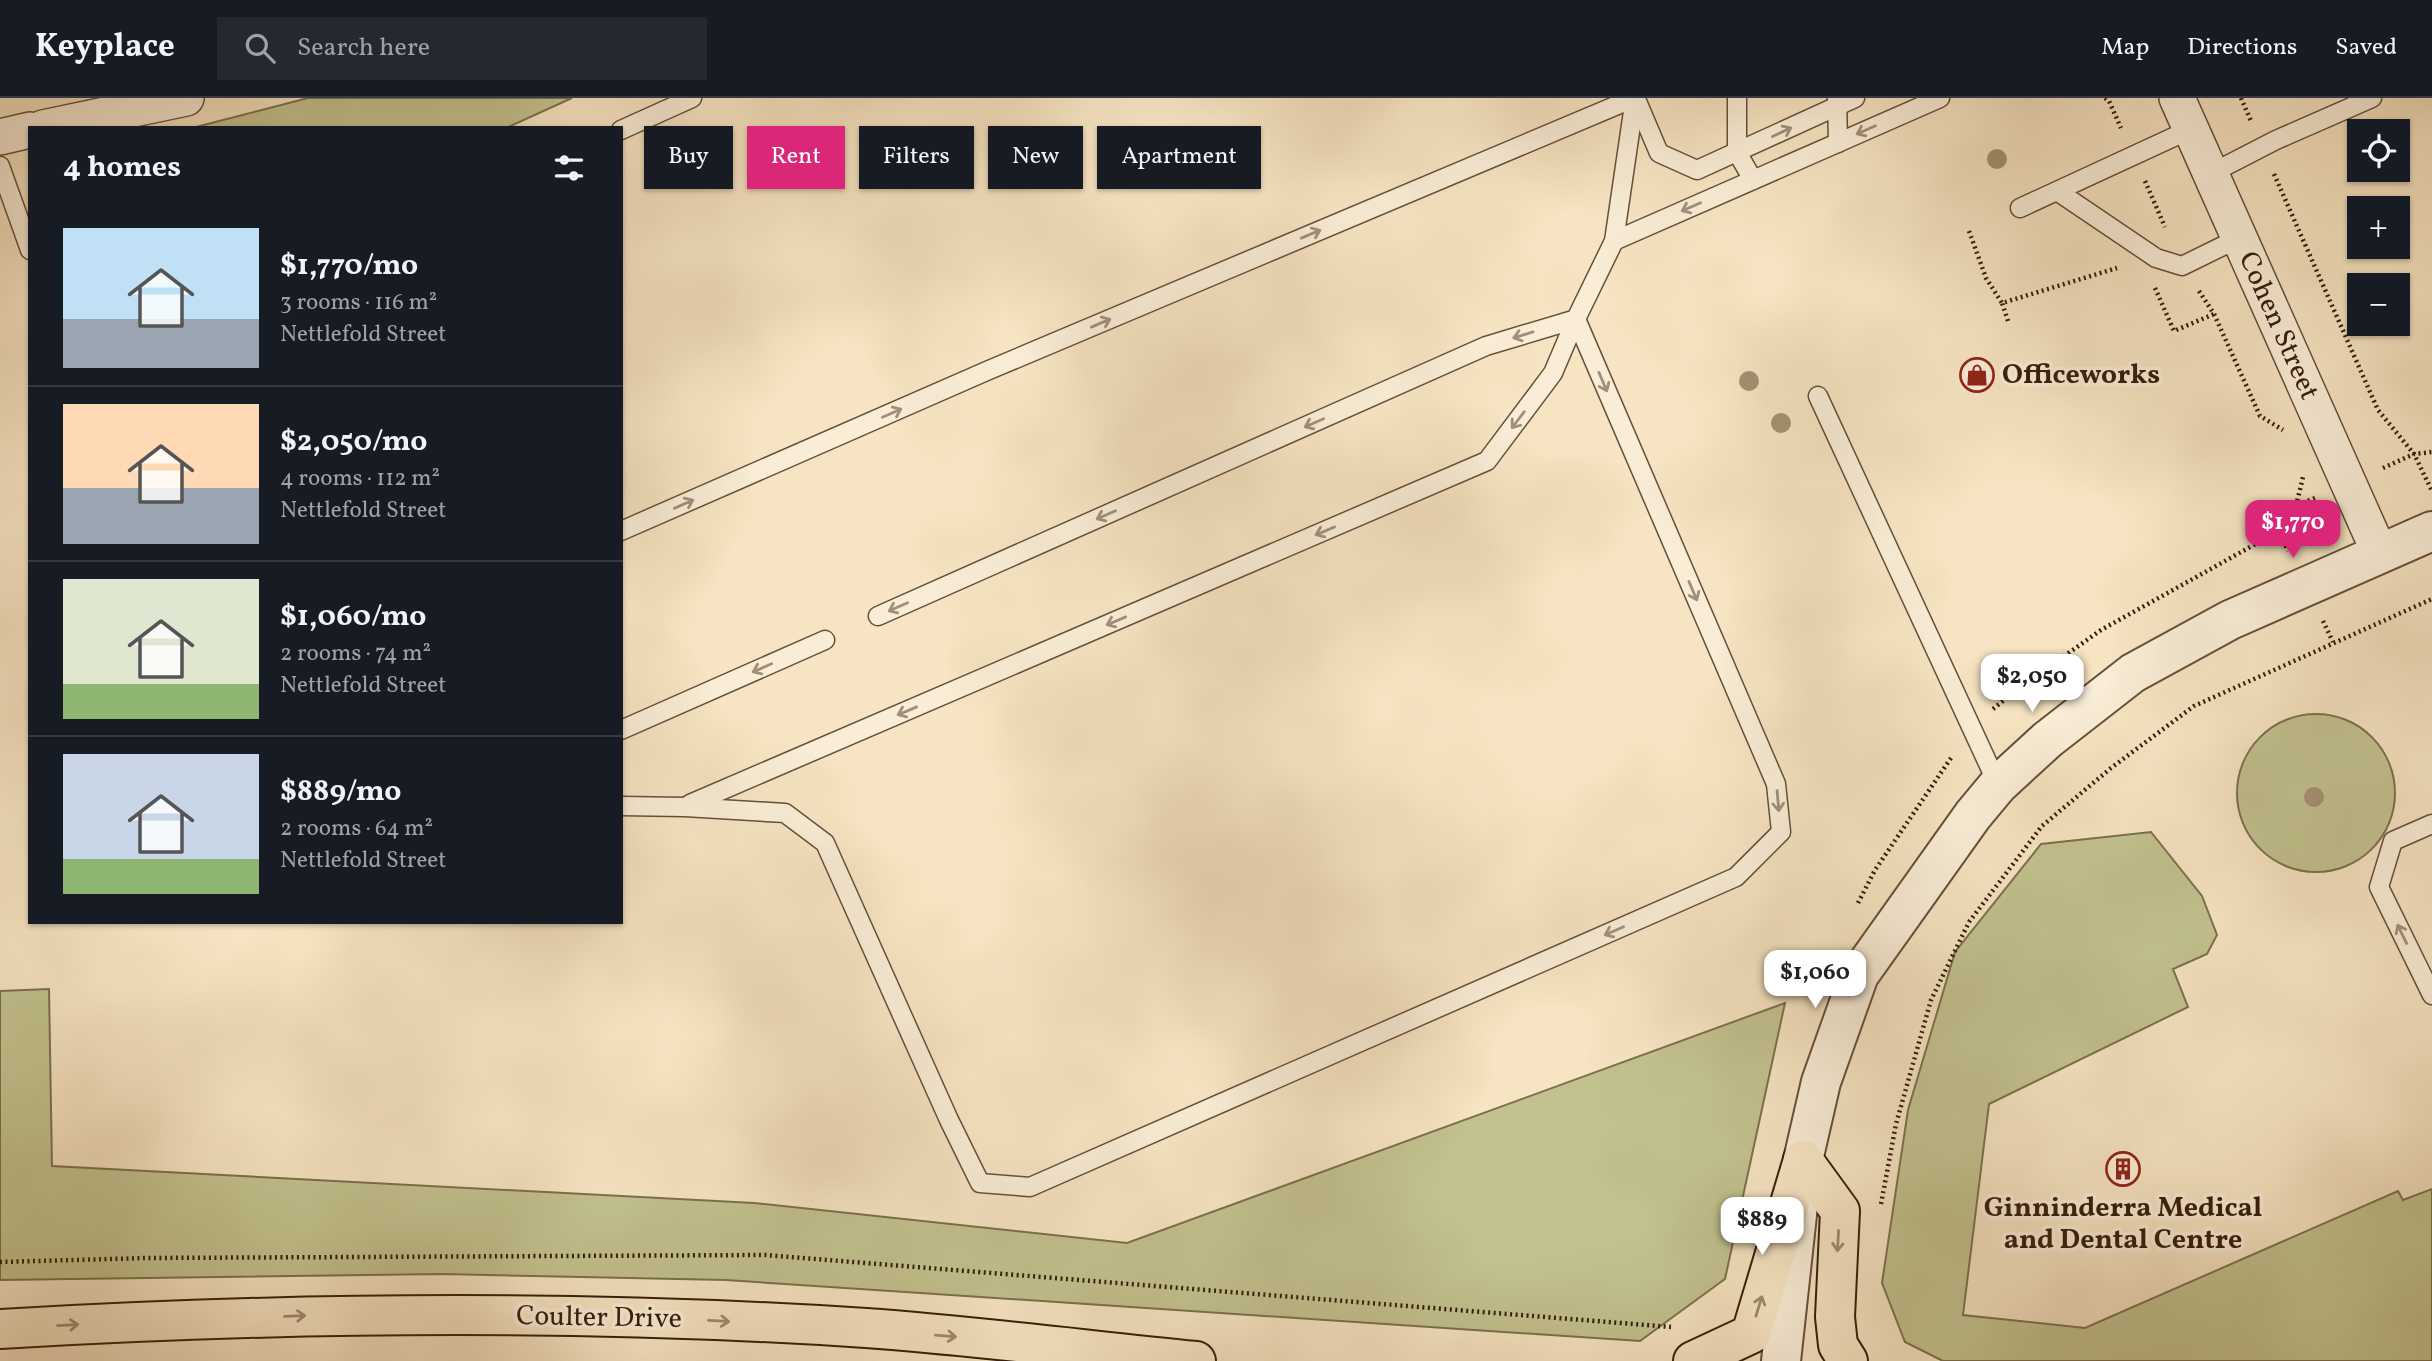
<!DOCTYPE html>
<meta charset="utf-8">
<style>
:root{--surface:#171b24;--page:#242831;--text:#f1f3f6;--muted:#9ea1a6;--line:#363941;--accent:#db2777}
body{margin:0;font-family:Vollkorn,serif;background:var(--page);color:var(--text);height:100vh;display:flex;flex-direction:column;font-size:26px;white-space:nowrap}
*{box-sizing:border-box;margin:0}
p{font-size:23px;color:var(--muted)}
.icon{flex:none;width:38px;height:38px;fill:none;stroke:currentColor;stroke-width:2;stroke-linecap:round;stroke-linejoin:round}
.map{position:relative;flex:1;overflow:hidden}
.sheet{position:absolute;left:28px;top:28px;width:595px;height:798px;display:flex;flex-direction:column;background:var(--surface);border-radius:0px;box-shadow:0 2px 5px #0004}
.sheet>*{flex:none}
.top-card{position:absolute;left:644px;top:28px;width:665px;height:63px;display:flex;gap:14px}
.controls{position:absolute;left:2347px;top:21px;display:grid;gap:14px}
.controls a{display:grid;place-items:center;width:63px;height:63px;border-radius:0px;background:var(--surface);box-shadow:0 2px 5px #0004;font-size:35px}
.price{position:absolute;translate:-50% -60px;padding:0 16px;border-radius:14px;background:#fff;color:#222;font-size:23px;line-height:46px;filter:drop-shadow(0 2px 4px #0008)}
.price::after{content:'';position:absolute;left:50%;top:42px;width:21px;height:16px;margin-left:-10px;background:inherit;clip-path:polygon(0 0,100% 0,50% 100%)}
.price.selected{background:var(--accent);color:#fff}
ul{padding:0;list-style:none}
li{display:flex;align-items:center;gap:21px;height:175px;padding:0 35px}
li+li{border-top:2px solid var(--line)}
li span{display:grid;place-items:center;flex:none;width:196px;height:140px;border-radius:0px;color:#555}
li>.icon{margin-inline-start:auto}
span .icon{width:84px;height:84px;fill:#fffc;stroke-width:1}
li b{font-size:30px}
h2{display:flex;justify-content:space-between;align-items:center;height:84px;padding:0 35px;font-size:30px}
.pill{padding:0 24px;border-radius:0px;background:var(--surface);box-shadow:0 2px 5px #0004;font-size:24px;line-height:63px}
.pill.selected{background:var(--accent);color:#fff}
header{display:flex;align-items:center;gap:42px;box-sizing:border-box;height:98px;padding:0 35px;background:var(--surface);border-bottom:2px solid var(--line)}
header strong{font-size:33px}
nav{display:flex;gap:38px;margin-inline-start:auto;font-size:24px}
.search{width:490px;height:63px;background:var(--page);display:flex;align-items:center;gap:18px;box-sizing:border-box;padding:0 24px;border-radius:0px;color:var(--muted);font-size:26px}
.map>svg:first-child{display:block}
.green{fill:#c2c28f;stroke:#7c704e;stroke-width:2}
.lines{fill:none;stroke-linecap:round;stroke-linejoin:round}
.service-casing{stroke:#664f3a;stroke-width:21}
.minor-casing{stroke:#664f3a;stroke-width:38}
.tertiary-casing{stroke:#664f3a;stroke-width:42}
.primary-casing{stroke:#361d0c;stroke-width:42}
.path{stroke:#361d0c;stroke-width:4.5;stroke-dasharray:2 3.5;stroke-linecap:butt}
.service{stroke:#f9edd7;stroke-width:18}
.minor{stroke:#f9edd7;stroke-width:35}
.tertiary{stroke:#f9edd7;stroke-width:38}
.primary{stroke:#f6e4c2;stroke-width:38}
.tree{fill:#a49273}
.oneway{stroke:#a18f7c}
.oneway2{stroke:#a08a70}
.labels{text-anchor:middle;dominant-baseline:central;stroke-width:7;stroke-linejoin:round;paint-order:stroke}
.street-label{font-size:28px;fill:#361d0c;stroke:#f9edd7}
.poi-label{font-size:28px;font-weight:bold;fill:#361d0c;stroke:#f9edd7;text-anchor:start}
</style>
<header>
<strong>Keyplace</strong>
<div class="search"><svg class="icon" aria-label="search" viewBox="0 0 24 24"><circle cx="10" cy="10" r="6"/><path d="M15 15l6 6"/></svg>Search here</div>
<nav><a>Map</a><a>Directions</a><a>Saved</a></nav>
</header>
<div class="map">
<svg width="2432" height="1263" viewBox="0 0 2432 1263">
<rect width="100%" height="100%" fill="#f6e4c2"/>
<filter id="stains"><feTurbulence type="fractalNoise" baseFrequency=".00286" numOctaves="4"/><feColorMatrix values="0 0 0 0 .2 0 0 0 0 .09 0 0 0 0 .02 0 0 0 .5 -.17"/></filter>
<radialGradient id="worn" r=".72"><stop offset=".6" stop-color="#630" stop-opacity="0"/><stop offset="1" stop-color="#630" stop-opacity=".3"/></radialGradient>
<!-- green -->
<g class="green">
<polygon points="308,0 572,0 506,30 192,30"/>
<circle cx="2316" cy="695" r="79"/>
<polygon points="2151,734 2202,798 2217,837 2207,856 2173,871 2188,909 1989,1006 1963,1217 2085,1230 2398,1093 2403,1102 2432,1091 2432,1263 1943,1263 1905,1244 1882,1185 1908,1012 1955,854 2041,746"/>
<polygon points="49,891 52,1068 754,1105 1127,1145 1785,905 1725,1181 1640,1243 726,1182 442,1176 0,1182 0,893"/>
</g>
<g class="lines">
<!-- service casing -->
<g class="service-casing">
<g id="service">
<polyline points="1737,0 1737,54 1753,82"/>
<polyline points="1837,0 1838,45"/>
<polyline points="1636,1 1659,55 1697,72 1855,0"/>
<polyline points="621,32 692,0"/>
<polyline points="0,68 30,152"/>
<polyline points="2210,76 2276,42 2372,0"/>
<polyline points="2057,93 2156,160 2182,168 2239,140"/>
<polyline points="2020,110 2191,31"/>
<polyline points="1614,143 1940,0"/>
<polyline points="1818,298 1998,687"/>
<polyline points="621,433 989,272 1634,0"/>
<polyline points="878,518 1486,248 1576,221 1614,143 1635,0"/>
<polyline points="621,632 825,542"/>
<polyline points="690,706 1487,363 1553,275 1576,221"/>
<polyline points="621,708 685,709 785,715 825,745 949,1022 980,1085 1030,1089 1736,779 1781,734 1776,686 1576,221"/>
<polyline points="2432,726 2393,743 2379,789 2432,897"/>
</g>
</g>
<!-- minor casing -->
<g class="minor-casing">
<g id="minor">
<polyline points="2177,0 2380,456"/>
<polyline points="43,30 186,0"/>
<polyline points="0,39 30,32"/>
</g>
</g>
<!-- tertiary casing -->
<g class="tertiary-casing">
<polyline id="tertiary" points="1781,1263 1803,1062 1821,984 1859,877 1973,717 1998,687 2047,642 2133,575 2230,522 2432,433"/>
</g>
<!-- primary casing -->
<g class="primary-casing">
<g id="primary">
<polyline points="1803,1062 1840,1113 1835,1219 1838,1247 1848,1263"/>
<path d="M0,1231c288,-17 578,-20 866,-1 110,8 220,22 330,33"/>
<polyline points="1693,1263 1751,1236 1803,1062"/>
</g>
</g>
<!-- path -->
<g class="path">
<polyline points="2105,0 2109,3 2121,30"/>
<polyline points="2241,0 2251,23"/>
<polyline points="2274,76 2378,312 2414,356 2432,393"/>
<polyline points="2145,83 2165,129"/>
<polyline points="1969,133 1986,180 2002,205"/>
<polyline points="2155,190 2174,233 2214,216"/>
<polyline points="2199,193 2214,216 2260,318 2283,332"/>
<polyline points="2008,223 2002,205 2117,170"/>
<polyline points="2383,370 2414,356 2432,354"/>
<polyline points="2296,408 2303,379"/>
<polyline points="2276,428 2288,453"/>
<polyline points="2323,523 2333,544"/>
<polyline points="1993,611 2015,593 2101,532 2261,443 2296,408 2315,400"/>
<polyline points="1858,805 1875,772 1953,657"/>
<polyline points="1881,1106 1896,1026 1931,902 1969,824 2042,728 2111,670 2194,608 2432,501"/>
<polyline points="0,1164 146,1160 765,1157 1671,1229"/>
</g>
<!-- service -->
<use href="#service" class="service"/>
<!-- minor -->
<use href="#minor" class="minor"/>
<!-- tertiary -->
<use href="#tertiary" class="tertiary"/>
<!-- primary -->
<use href="#primary" class="primary"/>
</g>
<!-- trees -->
<g class="tree">
<circle cx="1997" cy="61" r="10"/>
<circle cx="1749" cy="283" r="10"/>
<circle cx="1781" cy="325" r="10"/>
<circle cx="2314" cy="699" r="10"/>
</g>
<!-- one-way arrows -->
<defs><path id="oneway-shaft" d="M-6 0H5M1.5-3L5.5 0L1.5 3" fill="none" stroke-width="1.6" stroke-linecap="round" stroke-linejoin="round" transform="scale(1.75)"/></defs>
<g class="oneway">
<use href="#oneway-shaft" transform="translate(1866 32) rotate(156)"/>
<use href="#oneway-shaft" transform="translate(1782 34) rotate(-25)"/>
<use href="#oneway-shaft" transform="translate(1691 109) rotate(156)"/>
<use href="#oneway-shaft" transform="translate(1311 136) rotate(-23)"/>
<use href="#oneway-shaft" transform="translate(1101 225) rotate(-23)"/>
<use href="#oneway-shaft" transform="translate(1523 237) rotate(163)"/>
<use href="#oneway-shaft" transform="translate(1603 284) rotate(67)"/>
<use href="#oneway-shaft" transform="translate(892 315) rotate(-24)"/>
<use href="#oneway-shaft" transform="translate(1518 322) rotate(127)"/>
<use href="#oneway-shaft" transform="translate(1314 325) rotate(156)"/>
<use href="#oneway-shaft" transform="translate(684 406) rotate(-24)"/>
<use href="#oneway-shaft" transform="translate(1106 417) rotate(156)"/>
<use href="#oneway-shaft" transform="translate(1325 433) rotate(157)"/>
<use href="#oneway-shaft" transform="translate(1693 493) rotate(67)"/>
<use href="#oneway-shaft" transform="translate(898 509) rotate(156)"/>
<use href="#oneway-shaft" transform="translate(1116 523) rotate(157)"/>
<use href="#oneway-shaft" transform="translate(762 570) rotate(156)"/>
<use href="#oneway-shaft" transform="translate(907 613) rotate(157)"/>
<use href="#oneway-shaft" transform="translate(1778 703) rotate(85)"/>
<use href="#oneway-shaft" transform="translate(1614 833) rotate(156)"/>
<use href="#oneway-shaft" transform="translate(2402 836) rotate(-116)"/>
</g>
<g class="oneway2">
<use href="#oneway-shaft" transform="translate(1838 1143) rotate(93)"/>
<use href="#oneway-shaft" transform="translate(1759 1208) rotate(-73)"/>
<use href="#oneway-shaft" transform="translate(295 1218) rotate(-2)"/>
<use href="#oneway-shaft" transform="translate(719 1223) rotate(3)"/>
<use href="#oneway-shaft" transform="translate(68 1227) rotate(-3)"/>
<use href="#oneway-shaft" transform="translate(946 1238) rotate(5)"/>
</g>
<!-- icons -->
<defs>
<g id="shop-ring" transform="scale(1.75)"><circle r="9.5" fill="#f9edd7" stroke="#8f2418" stroke-width="1.5"/><path d="M-5-2.5h2.3a2.7 3.5 0 0 1 5.4 0H5L5.5 6h-11ZM-1.5-2.5h3a1.5 2.3 0 0 0-3 0Z" fill="#8f2418"/></g>
<g id="building-ring" transform="scale(1.75)"><circle r="9.5" fill="#f9edd7" stroke="#8f2418" stroke-width="1.5"/><path d="M-4-6H4V6H1V3H-1V6H-4ZM-2.5-4.3h1.7v1.8h-1.7ZM.8-4.3h1.7v1.8H.8ZM-2.5-1h1.7V.8h-1.7ZM.8-1h1.7V.8H.8Z" fill="#8f2418"/></g>
</defs>
<g fill-rule="evenodd">
<use href="#shop-ring" x="1977" y="277"/>
<use href="#building-ring" x="2123" y="1071"/>
</g>
<g class="labels">
<!-- street labels -->
<g class="street-label">
<text transform="translate(2278 228) rotate(66)">Cohen Street</text>
<text transform="translate(599 1220) rotate(1)">Coulter Drive</text>
</g>
<!-- poi labels -->
<g class="poi-label">
<text x="2002" y="277">Officeworks</text>
<text x="2123" y="1110" text-anchor="middle">Ginninderra Medical<tspan x="2123" dy="32">and Dental Centre</tspan></text>
</g>
</g>
<rect width="100%" height="100%" filter="url(#stains)"/>
<rect width="100%" height="100%" fill="url(#worn)"/>
</svg>
<div class="controls">
<a><svg class="icon" aria-label="locate" viewBox="0 0 24 24"><circle cx="12" cy="12" r="6"/><path d="M12 2v4M12 18v4M2 12h4M18 12h4"/></svg></a>
<a>+</a>
<a>−</a>
</div>
<b class="price selected" style="left:2293px;top:462px">$1,770</b>
<b class="price" style="left:2032px;top:616px">$2,050</b>
<b class="price" style="left:1815px;top:912px">$1,060</b>
<b class="price" style="left:1762px;top:1159px">$889</b>
<div class="top-card">
<a class="pill">Buy</a>
<a class="pill selected">Rent</a>
<a class="pill">Filters</a>
<a class="pill">New</a>
<a class="pill">Apartment</a>
</div>
<section class="sheet">
<h2>4 homes<svg class="icon" aria-label="filters" viewBox="0 0 24 24"><path d="M4 7h16M4 17h16"/><circle cx="9" cy="7" r="2"/><circle cx="15" cy="17" r="2"/></svg></h2>
<ul>
<li><span style="background:linear-gradient(#bfe0f5 65%,#9aa5b1 0)"><svg class="icon" aria-label="home" viewBox="0 0 24 24"><path d="M3 11l9-7 9 7M6 9v11h12V9"/></svg></span><div><b>$1,770/mo</b><p>3 rooms · 116 m²</p><p>Nettlefold Street</p></div></li>
<li><span style="background:linear-gradient(#ffd9b3 60%,#9aa5b1 0)"><svg class="icon" aria-label="home" viewBox="0 0 24 24"><path d="M3 11l9-7 9 7M6 9v11h12V9"/></svg></span><div><b>$2,050/mo</b><p>4 rooms · 112 m²</p><p>Nettlefold Street</p></div></li>
<li><span style="background:linear-gradient(#dfe7d0 75%,#8fb573 0)"><svg class="icon" aria-label="home" viewBox="0 0 24 24"><path d="M3 11l9-7 9 7M6 9v11h12V9"/></svg></span><div><b>$1,060/mo</b><p>2 rooms · 74 m²</p><p>Nettlefold Street</p></div></li>
<li><span style="background:linear-gradient(#c9d6e8 75%,#8fb573 0)"><svg class="icon" aria-label="home" viewBox="0 0 24 24"><path d="M3 11l9-7 9 7M6 9v11h12V9"/></svg></span><div><b>$889/mo</b><p>2 rooms · 64 m²</p><p>Nettlefold Street</p></div></li>
</ul>
</section>
</div>
